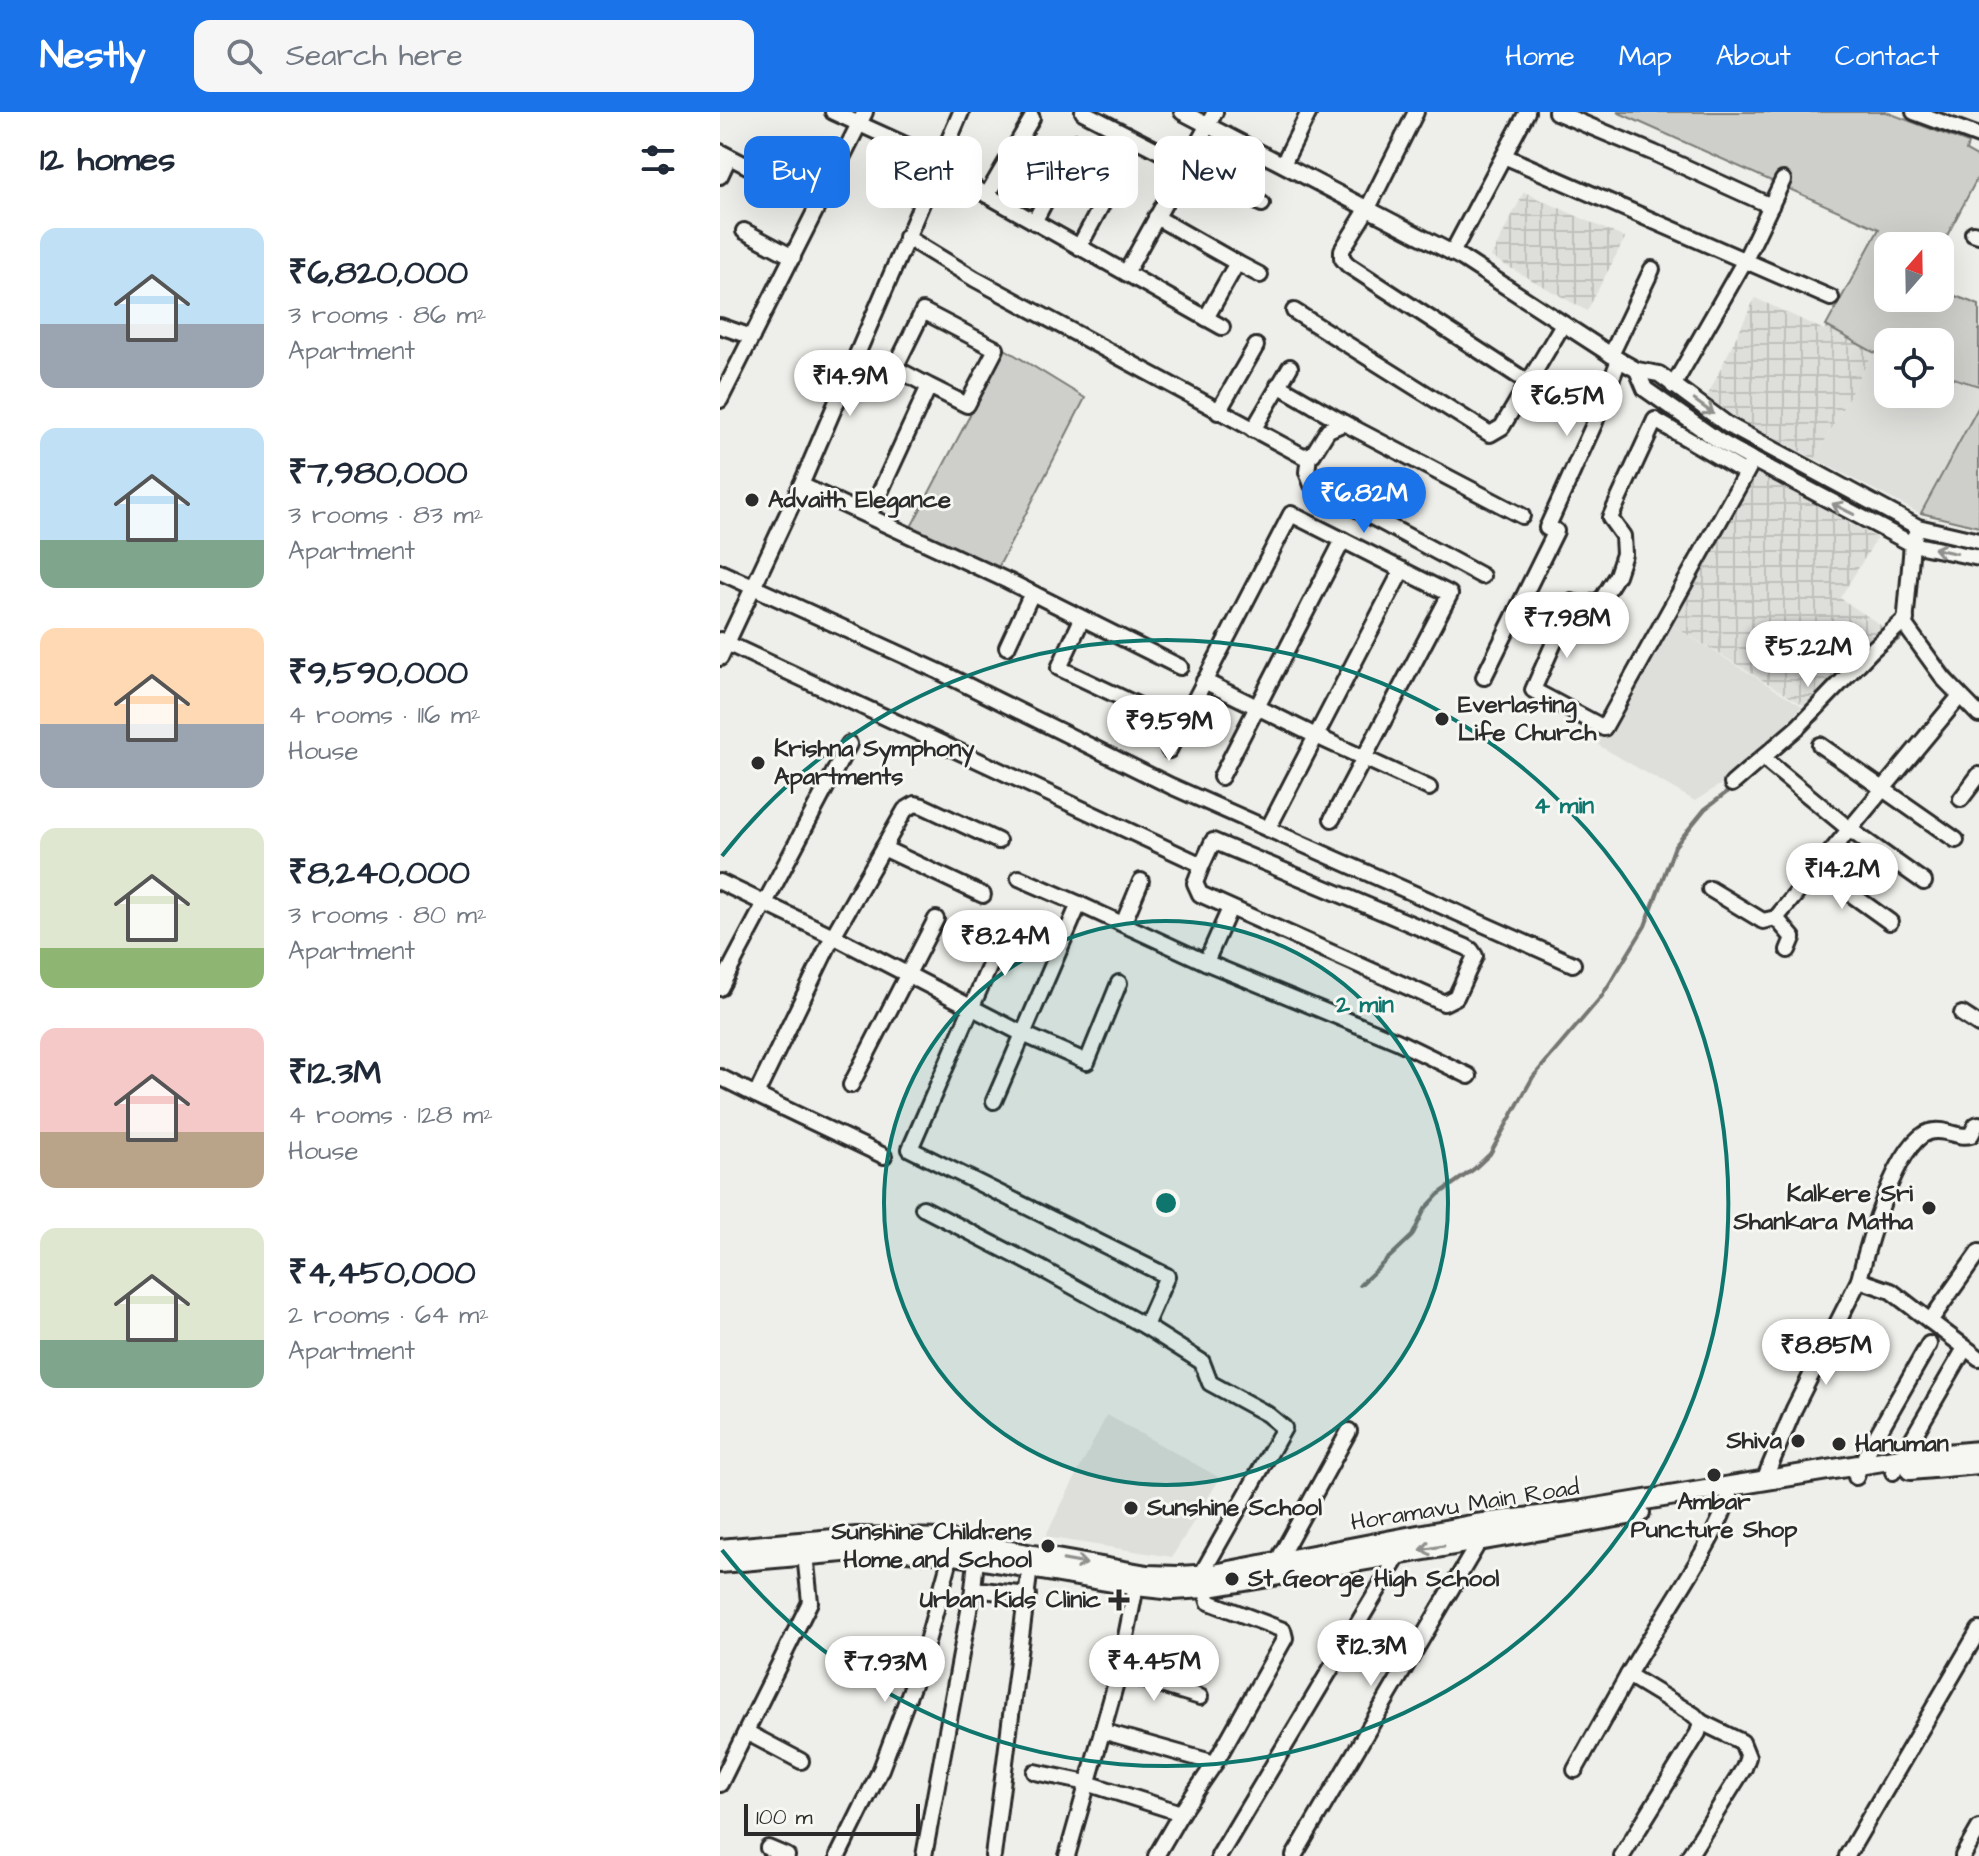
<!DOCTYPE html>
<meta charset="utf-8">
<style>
:root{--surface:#fff;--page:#f6f6f7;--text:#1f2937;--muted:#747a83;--accent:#1a73e8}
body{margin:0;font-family:"Architects Daughter",sans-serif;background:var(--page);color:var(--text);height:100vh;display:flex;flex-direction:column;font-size:30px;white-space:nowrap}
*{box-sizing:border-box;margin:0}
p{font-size:26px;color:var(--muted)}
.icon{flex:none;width:44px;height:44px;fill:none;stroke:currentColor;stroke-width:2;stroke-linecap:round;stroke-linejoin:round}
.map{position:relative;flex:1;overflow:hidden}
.details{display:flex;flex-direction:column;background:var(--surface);width:720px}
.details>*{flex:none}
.hud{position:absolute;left:24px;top:24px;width:760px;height:72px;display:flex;gap:16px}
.needle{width:52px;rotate:20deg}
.buttons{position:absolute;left:1154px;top:120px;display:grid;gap:16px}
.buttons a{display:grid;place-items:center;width:80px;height:80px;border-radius:16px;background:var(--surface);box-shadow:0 8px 32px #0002;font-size:40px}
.scale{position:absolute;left:24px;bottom:20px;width:176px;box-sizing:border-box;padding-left:8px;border:4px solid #2b2b2b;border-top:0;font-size:22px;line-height:28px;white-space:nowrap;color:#2b2b2b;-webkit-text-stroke:6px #f6f6f2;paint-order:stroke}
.price{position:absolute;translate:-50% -68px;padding:0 18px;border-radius:28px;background:#fff;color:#222;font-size:26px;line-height:52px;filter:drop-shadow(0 2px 4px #0008)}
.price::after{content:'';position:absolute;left:50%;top:48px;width:24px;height:18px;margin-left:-12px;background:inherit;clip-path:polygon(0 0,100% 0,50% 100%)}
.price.current{background:var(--accent);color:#fff}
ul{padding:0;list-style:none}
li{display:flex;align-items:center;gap:24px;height:200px;padding:0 40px}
li span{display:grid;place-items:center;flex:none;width:224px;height:160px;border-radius:16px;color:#555}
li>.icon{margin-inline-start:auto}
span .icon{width:96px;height:96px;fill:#fffc;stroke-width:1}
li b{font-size:34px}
h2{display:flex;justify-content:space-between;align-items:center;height:96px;padding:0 40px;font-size:34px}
.pill{padding:0 28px;border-radius:16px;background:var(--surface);box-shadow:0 8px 32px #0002;font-size:28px;line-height:72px}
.pill.current{background:var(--accent);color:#fff}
header{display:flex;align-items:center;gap:48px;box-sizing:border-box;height:112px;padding:0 40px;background:var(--accent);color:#fff}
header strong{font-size:38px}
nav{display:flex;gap:44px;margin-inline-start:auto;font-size:28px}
.search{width:560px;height:72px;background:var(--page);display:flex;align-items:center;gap:20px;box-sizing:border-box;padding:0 28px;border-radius:16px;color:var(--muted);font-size:30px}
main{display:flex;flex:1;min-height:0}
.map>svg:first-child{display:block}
.built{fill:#dededb}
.industrial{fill:url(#industrial-grid)}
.grass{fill:#cececa;stroke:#7c7c7a;stroke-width:2}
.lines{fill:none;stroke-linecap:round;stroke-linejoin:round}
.stream{stroke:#757573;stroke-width:4}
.minor-casing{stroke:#2b2b2b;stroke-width:20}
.major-casing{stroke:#2b2b2b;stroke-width:24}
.minor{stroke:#f6f6f2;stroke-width:14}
.major{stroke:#f6f6f2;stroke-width:18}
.oneway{stroke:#90908e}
.ring{fill:none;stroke:#0f766e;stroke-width:4}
.poi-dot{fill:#2b2b2b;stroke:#f6f6f2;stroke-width:3}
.labels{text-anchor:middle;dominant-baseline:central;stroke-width:6;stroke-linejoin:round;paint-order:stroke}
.poi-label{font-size:24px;font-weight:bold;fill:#2b2b2b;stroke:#f6f6f2;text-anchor:start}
.street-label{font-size:24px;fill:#2b2b2b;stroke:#f6f6f2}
.centre{fill:#0f766e;stroke:#f6f6f2;stroke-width:4}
.ring-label{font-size:24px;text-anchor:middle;font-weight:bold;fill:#0f766e;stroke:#f6f6f2;stroke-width:6;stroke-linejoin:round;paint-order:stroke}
</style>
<header>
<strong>Nestly</strong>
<div class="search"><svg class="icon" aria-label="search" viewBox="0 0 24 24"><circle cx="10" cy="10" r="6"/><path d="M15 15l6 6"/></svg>Search here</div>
<nav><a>Home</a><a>Map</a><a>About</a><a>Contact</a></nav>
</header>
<main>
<section class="details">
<h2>12 homes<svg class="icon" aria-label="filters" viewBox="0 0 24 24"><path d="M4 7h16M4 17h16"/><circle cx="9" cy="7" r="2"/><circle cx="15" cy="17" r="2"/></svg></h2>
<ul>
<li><span style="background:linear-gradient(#bfe0f5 60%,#9aa5b1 0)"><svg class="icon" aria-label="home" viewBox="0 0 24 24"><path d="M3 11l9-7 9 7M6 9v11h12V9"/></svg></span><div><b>₹6,820,000</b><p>3 rooms · 86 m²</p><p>Apartment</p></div></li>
<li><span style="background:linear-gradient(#bfe0f5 70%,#7fa58c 0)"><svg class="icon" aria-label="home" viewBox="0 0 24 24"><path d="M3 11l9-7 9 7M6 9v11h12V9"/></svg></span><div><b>₹7,980,000</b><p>3 rooms · 83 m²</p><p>Apartment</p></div></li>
<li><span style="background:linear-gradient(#ffd9b3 60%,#9aa5b1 0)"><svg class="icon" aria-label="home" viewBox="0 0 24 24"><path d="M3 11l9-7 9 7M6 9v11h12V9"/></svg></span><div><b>₹9,590,000</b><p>4 rooms · 116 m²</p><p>House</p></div></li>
<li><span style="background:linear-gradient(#dfe7d0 75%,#8fb573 0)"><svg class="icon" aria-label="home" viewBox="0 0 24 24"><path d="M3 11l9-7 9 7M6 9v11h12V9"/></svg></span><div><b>₹8,240,000</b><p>3 rooms · 80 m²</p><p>Apartment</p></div></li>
<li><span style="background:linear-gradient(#f6c9c9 65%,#b9a48a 0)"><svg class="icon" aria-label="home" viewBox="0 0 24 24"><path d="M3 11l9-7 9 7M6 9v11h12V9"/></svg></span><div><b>₹12.3M</b><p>4 rooms · 128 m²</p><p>House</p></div></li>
<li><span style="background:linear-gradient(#dfe7d0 70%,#7fa58c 0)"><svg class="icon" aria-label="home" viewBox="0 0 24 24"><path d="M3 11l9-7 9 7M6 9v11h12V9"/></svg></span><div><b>₹4,450,000</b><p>2 rooms · 64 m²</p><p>Apartment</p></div></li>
</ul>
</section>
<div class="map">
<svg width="1259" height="1744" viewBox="0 0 1259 1744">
<defs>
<pattern id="industrial-grid" width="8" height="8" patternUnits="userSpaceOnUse" patternTransform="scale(2)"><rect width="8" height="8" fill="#dededb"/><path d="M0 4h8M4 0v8" fill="none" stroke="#bfbfbc"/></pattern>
</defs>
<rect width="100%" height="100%" fill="#eeeeea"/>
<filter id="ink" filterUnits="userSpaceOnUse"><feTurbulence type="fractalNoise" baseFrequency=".0125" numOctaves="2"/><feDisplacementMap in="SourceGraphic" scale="16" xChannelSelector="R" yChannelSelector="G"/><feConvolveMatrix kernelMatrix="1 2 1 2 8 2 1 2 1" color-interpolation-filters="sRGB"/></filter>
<g filter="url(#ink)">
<!-- built -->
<g class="built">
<polygon points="1153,240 1168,245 1168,282 1220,282 1220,262 1259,274 1259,415 1197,400 1095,347"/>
<polygon points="945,509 1082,594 1029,654 975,689 878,633"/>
<polygon points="387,1303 500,1366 452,1445 325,1425"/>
</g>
<!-- industrial -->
<g class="industrial">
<polygon points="804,80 905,126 867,199 771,145"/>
<polygon points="1035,186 1104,218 1106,214 1153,240 1095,347 1023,310 987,285"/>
<polygon points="1026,355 1157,426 1120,486 1165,516 1090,597 945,509"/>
</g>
<!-- grass -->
<g class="grass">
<polygon points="897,0 1166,0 1248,31 1246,39 1259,46 1259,63 1220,137 1220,134 1168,134 1168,186 1220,186 1220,178 1259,193 1259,274 1220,262 1220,230 1168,230 1168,245 1153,240 1106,214 1159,117"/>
<polygon points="285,237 365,286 278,456 191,415"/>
<polygon points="1259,294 1259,415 1201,401"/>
</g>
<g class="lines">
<!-- stream -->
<g class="stream">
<polyline points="1193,517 1195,515 1241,575"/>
<polyline points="1154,545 1185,522"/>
<polyline points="1250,584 1259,592"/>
<polyline points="1083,619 1098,607 1104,597"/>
<polyline points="640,1173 692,1124 705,1097 719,1082 754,1057 770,1042 813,965 882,884 925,814 955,734 985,697 1014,675"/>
</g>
<!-- minor casing -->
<g class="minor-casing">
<g id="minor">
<polyline points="113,0 221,49"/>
<polyline points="363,0 542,92"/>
<polyline points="462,0 742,146 899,248 917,258 939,262 1008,313 1198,415 1259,429"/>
<polyline points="696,0 648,96 622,138 622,146 628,153 809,271"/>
<polyline points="836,0 934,41 1051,94"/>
<polyline points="1194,0 1259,24"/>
<polyline points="312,6 267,83 406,161 495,0"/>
<polyline points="0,40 100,91"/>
<polyline points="784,44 1111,186"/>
<polyline points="563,52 589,0"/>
<polyline points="0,64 9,45"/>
<polyline points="251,74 267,83"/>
<polyline points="436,105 517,151 486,206"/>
<polyline points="314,110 357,30"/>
<polyline points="24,119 73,145"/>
<polyline points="1253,121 1259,123"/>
<polyline points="186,125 255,167 583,344 593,342 608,318 624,311 802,404"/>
<polyline points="359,135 400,59"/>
<polyline points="732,141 807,0"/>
<polyline points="517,151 540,163"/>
<polyline points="406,161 502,215"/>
<polyline points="574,199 770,322 782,315 843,212"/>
<polyline points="0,214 32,225"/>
<polyline points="891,243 932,157"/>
<polyline points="917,258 925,277 999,329 1033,348 1192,432 1259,446"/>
<polyline points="558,273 624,311"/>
<polyline points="953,274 1025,148 1063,68"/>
<polyline points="0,288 145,0"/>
<polyline points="498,300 536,234"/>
<polyline points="533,318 570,255"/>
<polyline points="589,344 587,360 592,373 762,464"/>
<polyline points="1026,361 935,308 890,406 903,424 904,442 897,463 882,487 866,494 852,490 813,578 884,616 1026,361 1033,348"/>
<polyline points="81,373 288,469 460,555"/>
<polyline points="149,404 209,274 175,256 203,199 276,237 247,293 209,274"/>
<polyline points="1195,423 1192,432 1185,513 1224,567 1259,603"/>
<polyline points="682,458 596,624 709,676"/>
<polyline points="0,460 220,560 451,674 853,852"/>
<polyline points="362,507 339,556 430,599"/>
<polyline points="0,528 482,753 493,729 746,835 751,838 755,844 736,885 724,891 480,782 475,771 482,753"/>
<polyline points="287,535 312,481"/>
<polyline points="0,546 81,373 241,0"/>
<polyline points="764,565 836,419 827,416 875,310 899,248"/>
<polyline points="484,569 596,624 548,717"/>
<polyline points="1100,633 1236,728"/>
<polyline points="449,638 571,402 730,482 612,707"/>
<polyline points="1044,645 1050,652 1129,717 1204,770"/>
<polyline points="501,665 623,428"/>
<polyline points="1012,672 1078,615 1153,537 1186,507"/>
<polyline points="1241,687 1259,663"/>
<polyline points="163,736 263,783"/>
<polyline points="1096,757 1170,810"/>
<polyline points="299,766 359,792"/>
<polyline points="0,770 113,824 303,922 359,792 485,850 677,929 749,964"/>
<polyline points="990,777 1043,809 1056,806"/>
<polyline points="1056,806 1240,584"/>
<polyline points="1056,806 1073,826 1068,838"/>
<polyline points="403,812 421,769"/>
<polyline points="486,850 507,803"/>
<polyline points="0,876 129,632"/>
<polyline points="1242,902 1259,913"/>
<polyline points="0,965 36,983"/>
<polyline points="131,973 216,807"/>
<polyline points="274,989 303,922 367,950 399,871"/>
<polyline points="164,1044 36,983 113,824 185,698 195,692 203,694 278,729"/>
<polyline points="203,1096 320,1156 425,1214 447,1164 190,1037 283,823"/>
<polyline points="1259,1140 1210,1209 1259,1246"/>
<path d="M1139,1168c8,-33 37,-138 70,-148 16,-5 28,7 42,3l5,-10 3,-1"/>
<polyline points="425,1214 482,1250 490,1271 547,1302 564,1316 481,1463 489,1490 563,1518 565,1526 495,1651 461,1701 436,1744"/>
<polyline points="1173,1360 1245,1236"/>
<polyline points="1136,1365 1140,1353 1209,1232"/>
<polyline points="1044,1368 1074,1297 1139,1168 1171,1179 1210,1209"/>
<polyline points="557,1450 629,1319"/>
<polyline points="253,1477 308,1483"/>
<polyline points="399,1560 480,1585"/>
<polyline points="382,1619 495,1651"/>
<polyline points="26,1620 81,1649"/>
<polyline points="855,1658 908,1563"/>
<polyline points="315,1660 367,1671 461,1701"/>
<polyline points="0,1672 90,1490 85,1442 82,1434"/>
<polyline points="48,1736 67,1744"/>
<polyline points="118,1744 161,1657 201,1551 228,1454 228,1442"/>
<polyline points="204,1744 253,1477 256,1448"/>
<polyline points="273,1744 311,1447"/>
<polyline points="347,1744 399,1560 416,1474"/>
<polyline points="499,1744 680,1441"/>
<polyline points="574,1744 760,1428 759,1423"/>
<path d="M902,1744l76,-123 3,-11 -7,-7 -66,-40c20,-37 104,-156 102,-189"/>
<polyline points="969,1744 1024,1656 1028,1645 1022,1630 981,1610"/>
<polyline points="1127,1744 1259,1518"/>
<polyline points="1243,1744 1259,1716"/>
</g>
</g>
<!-- major casing -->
<g class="major-casing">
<g id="major">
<polyline points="1190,1358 1259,1352"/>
<polyline points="0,1437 137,1425 222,1427 427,1463 459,1464 494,1462 756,1412 858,1399 1181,1346 1259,1339"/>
<polyline points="0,1451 158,1437 228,1442 416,1474 453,1478 484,1476 920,1401"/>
</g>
</g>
<!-- minor -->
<use href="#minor" class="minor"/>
<!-- major -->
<use href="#major" class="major"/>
</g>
<!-- one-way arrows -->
<defs><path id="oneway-shaft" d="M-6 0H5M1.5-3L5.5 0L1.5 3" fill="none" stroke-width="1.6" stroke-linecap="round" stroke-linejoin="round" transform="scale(2)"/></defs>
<g class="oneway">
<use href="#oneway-shaft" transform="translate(984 295) rotate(36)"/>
<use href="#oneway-shaft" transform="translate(1123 397) rotate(-153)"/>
<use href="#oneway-shaft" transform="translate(1225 439) rotate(-168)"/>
<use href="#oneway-shaft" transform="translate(712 1436) rotate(170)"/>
<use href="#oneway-shaft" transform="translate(355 1450) rotate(10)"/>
</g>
</g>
<!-- distance rings -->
<circle cx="446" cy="1091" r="282" fill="#0f766e" fill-opacity=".12"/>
<g class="ring">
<circle cx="446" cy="1091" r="282"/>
<path d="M2 744A563 563 0 1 1 2 1438"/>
</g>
<!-- markers -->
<g class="poi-dot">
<circle cx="32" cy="388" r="8"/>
<circle cx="722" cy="607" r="8"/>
<circle cx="38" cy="651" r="8"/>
<circle cx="1209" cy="1096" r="8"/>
<circle cx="1078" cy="1329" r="8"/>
<circle cx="1119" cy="1332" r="8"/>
<circle cx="994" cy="1363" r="8"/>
<circle cx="411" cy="1396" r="8"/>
<circle cx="328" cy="1434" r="8"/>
<circle cx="512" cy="1467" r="8"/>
<path d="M395 1476h8v8h8v8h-8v8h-8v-8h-8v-8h8z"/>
</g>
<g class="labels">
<!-- poi labels -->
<g class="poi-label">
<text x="48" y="388">Advaith Elegance</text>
<text x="738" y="593">Everlasting<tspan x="738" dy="28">Life Church</tspan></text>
<text x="54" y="637">Krishna Symphony<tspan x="54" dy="28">Apartments</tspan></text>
<text x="1193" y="1082" text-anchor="end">Kalkere Sri<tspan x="1193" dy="28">Shankara Matha</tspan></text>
<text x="1062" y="1329" text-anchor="end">Shiva</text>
<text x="1135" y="1332">Hanuman</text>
<text x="994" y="1390" text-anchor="middle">Ambar<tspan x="994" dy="28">Puncture Shop</tspan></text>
<text x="427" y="1396">Sunshine School</text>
<text x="312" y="1420" text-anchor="end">Sunshine Childrens<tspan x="312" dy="28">Home and School</tspan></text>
<text x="528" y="1467">St George High School</text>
<text x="381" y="1488" text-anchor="end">Urban Kids Clinic</text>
</g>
<!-- street labels -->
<g class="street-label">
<text transform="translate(745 1393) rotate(-9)">Horamavu Main Road</text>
</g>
</g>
<circle cx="446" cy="1091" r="12" class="centre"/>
<g class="ring-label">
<text x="844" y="701">4 min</text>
<text x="645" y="900">2 min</text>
</g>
</svg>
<div class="buttons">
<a><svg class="needle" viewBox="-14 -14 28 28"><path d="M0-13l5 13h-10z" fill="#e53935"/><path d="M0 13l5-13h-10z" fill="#747a83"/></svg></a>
<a><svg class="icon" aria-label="locate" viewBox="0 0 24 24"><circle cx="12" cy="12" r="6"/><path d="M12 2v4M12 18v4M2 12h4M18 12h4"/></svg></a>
</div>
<div class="scale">100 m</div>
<b class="price" style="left:130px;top:306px">₹14.9M</b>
<b class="price" style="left:847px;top:326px">₹6.5M</b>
<b class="price current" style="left:644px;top:423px">₹6.82M</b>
<b class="price" style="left:847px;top:548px">₹7.98M</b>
<b class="price" style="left:1088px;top:577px">₹5.22M</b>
<b class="price" style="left:449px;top:651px">₹9.59M</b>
<b class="price" style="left:1122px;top:799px">₹14.2M</b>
<b class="price" style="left:285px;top:866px">₹8.24M</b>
<b class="price" style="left:1106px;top:1275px">₹8.85M</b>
<b class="price" style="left:651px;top:1576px">₹12.3M</b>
<b class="price" style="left:434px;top:1591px">₹4.45M</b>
<b class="price" style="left:165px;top:1592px">₹7.93M</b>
<div class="hud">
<a class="pill current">Buy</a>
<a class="pill">Rent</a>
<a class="pill">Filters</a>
<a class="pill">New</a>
</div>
</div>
</main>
